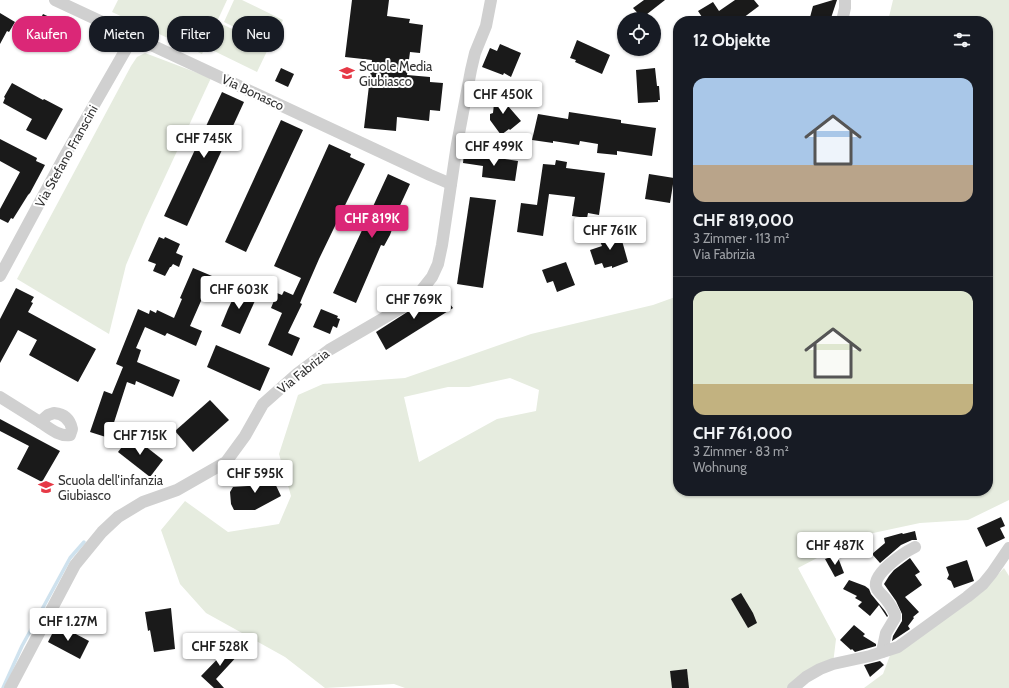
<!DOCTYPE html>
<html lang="de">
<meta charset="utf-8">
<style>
:root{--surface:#171b24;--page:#20242c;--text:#f1f3f6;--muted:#9ea1a6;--line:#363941;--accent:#db2777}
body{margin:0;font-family:Cabin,sans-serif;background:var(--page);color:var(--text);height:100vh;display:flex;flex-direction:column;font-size:15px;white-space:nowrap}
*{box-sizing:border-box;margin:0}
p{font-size:13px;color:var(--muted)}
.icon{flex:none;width:22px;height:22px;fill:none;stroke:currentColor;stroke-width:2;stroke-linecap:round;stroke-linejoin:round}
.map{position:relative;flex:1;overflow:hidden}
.details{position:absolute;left:673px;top:16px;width:320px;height:480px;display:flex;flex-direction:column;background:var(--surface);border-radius:16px;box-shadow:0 1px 3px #0004}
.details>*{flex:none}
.guide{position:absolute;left:12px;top:16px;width:380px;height:36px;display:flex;gap:8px}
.controls{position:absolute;left:617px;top:12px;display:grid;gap:8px}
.controls a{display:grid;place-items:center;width:44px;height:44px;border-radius:50%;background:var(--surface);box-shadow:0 1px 3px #0004;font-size:20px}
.price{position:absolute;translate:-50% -34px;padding:0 9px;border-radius:4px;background:#fff;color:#222;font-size:13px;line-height:26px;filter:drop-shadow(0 1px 2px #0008)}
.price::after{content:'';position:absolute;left:50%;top:24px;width:12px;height:9px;margin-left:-6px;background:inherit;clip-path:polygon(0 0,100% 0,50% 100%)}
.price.selected{background:var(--accent);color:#fff}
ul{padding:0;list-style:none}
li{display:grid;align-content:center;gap:8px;height:212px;padding:0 20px}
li+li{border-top:1px solid var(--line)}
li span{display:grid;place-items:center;height:124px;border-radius:12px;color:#555}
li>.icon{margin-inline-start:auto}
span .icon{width:72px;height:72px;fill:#fffc;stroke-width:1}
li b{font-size:17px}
h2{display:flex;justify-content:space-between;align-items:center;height:48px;padding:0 20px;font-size:17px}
.tag{padding:0 14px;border-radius:16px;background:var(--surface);box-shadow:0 1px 3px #0004;font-size:14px;line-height:36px}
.tag.selected{background:var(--accent);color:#fff}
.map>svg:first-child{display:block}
.green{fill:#e6ecdf;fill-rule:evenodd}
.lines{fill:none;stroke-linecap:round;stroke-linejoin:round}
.stream{stroke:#cfe2ee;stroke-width:3.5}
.building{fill:#1a1a1a}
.street{stroke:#d0d0d0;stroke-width:12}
.labels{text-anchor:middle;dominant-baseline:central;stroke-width:4;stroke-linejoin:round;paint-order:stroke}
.poi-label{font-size:13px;fill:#333;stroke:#fff;text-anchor:start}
.street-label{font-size:13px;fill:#333;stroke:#fff}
</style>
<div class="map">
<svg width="1009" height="688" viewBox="0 0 1009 688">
<rect width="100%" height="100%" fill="#fff"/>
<!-- green -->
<g class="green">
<polygon points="118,0 227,0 202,54 112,12"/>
<polygon points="234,0 242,0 283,20 271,45 224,22"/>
<path d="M893,0h116v500l-41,20 -48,3 -61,13 -61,32 38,71 -3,25 -40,24h-388l-11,-4 -69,4 -40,-31 -79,-44 -26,-29 -19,-54 24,-29 43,31 51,-8 12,-28 -12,-42 19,-59 25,-11 82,-6 126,-44 122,-29 25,-9v195h310v-470h-100zM510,378l29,12 -3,21 -39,8 -78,43 -15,-65 44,-10h21z"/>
<polygon points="222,24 269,47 257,72 210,49"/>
<polygon points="145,53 211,78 145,220 126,265 109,334 17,279 131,66 137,57"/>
<polygon points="1004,568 1009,576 1009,688 864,688 883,674 892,650 980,594"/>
</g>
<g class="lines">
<!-- stream -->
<polyline class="stream" points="3,688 22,646 70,558 84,542"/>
</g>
<!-- building -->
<g class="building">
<polygon points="352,0 389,0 387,16 410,19 409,23 423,25 420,53 410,52 407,75 430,77 430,82 443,83 440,111 430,110 429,121 397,117 396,131 364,128 372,60 345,57"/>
<polygon points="644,0 665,0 642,18 633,8"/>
<polygon points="735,0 754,0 759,6 739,21 703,21 704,20 698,11 713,2 719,11"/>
<polygon points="833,0 837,0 830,21 809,21 813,6"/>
<polygon points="0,13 15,22 9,32 7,31 0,44"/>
<polygon points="43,14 71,27 63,43 35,30"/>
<polygon points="577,40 610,55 602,74 575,62 576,60 570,58"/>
<polygon points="500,44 521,53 511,77 504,73 503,75 482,67 490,48 497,51"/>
<polygon points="281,68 294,74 288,87 275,81"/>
<polygon points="655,68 657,86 659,86 660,100 658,100 658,102 638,103 636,70"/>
<polygon points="12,83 43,100 44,99 63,109 46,140 26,130 32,119 3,103 5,98 4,97"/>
<polygon points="222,92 244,102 187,226 164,216"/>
<polygon points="495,94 510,96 508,106 521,121 510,130 509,129 501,135 490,120 490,114 493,113"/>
<polygon points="569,112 621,120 621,123 656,128 652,156 617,151 617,155 597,153 598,144 580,141 579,145 553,141 553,143 532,140 538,114 568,119"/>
<polygon points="281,120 303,130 246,252 225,242"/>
<polygon points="0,139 37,158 36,161 45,165 30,193 28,195 13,219 11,218 8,223 0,219 0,209 20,172 0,161"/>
<polygon points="329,144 351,154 350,157 365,164 319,259 302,298 300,303 302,304 288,333 300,338 292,356 268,345 282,313 271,308 277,293 282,295 284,291 293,295 301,278 274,266"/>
<polygon points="464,153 518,161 515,181 482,177 483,166 463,163"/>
<polygon points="556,160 567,162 566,168 605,173 599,215 588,213 587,218 572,216 575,197 549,194 543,236 517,232 521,203 537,205 543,164 555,165"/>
<polygon points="388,174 410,184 392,223 394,224 390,235 384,246 381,245 356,303 333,293"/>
<polygon points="649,174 674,178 670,203 645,199"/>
<polygon points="470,197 496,200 483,288 457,284"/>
<polygon points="619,230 628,262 612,268 612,266 604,268 602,263 595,265 590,250 602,246 600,241 606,240 604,235"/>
<polygon points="159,237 164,239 165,237 180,244 176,253 183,256 179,267 173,264 171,267 170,267 165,276 153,271 156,264 148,261"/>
<polygon points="566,262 575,285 557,292 553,281 547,283 542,270"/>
<polygon points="193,268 212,276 190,326 202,331 196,346 167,333 165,336 145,327 136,348 141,350 137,362 180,380 173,397 136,381 135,385 127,382 109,438 90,432 104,391 112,394 123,367 116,364 138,309 149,314 150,310 156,313 157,310 174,318 182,299 180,298"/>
<polygon points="239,286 258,294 240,334 221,326 228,309"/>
<polygon points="16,288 34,297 31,302 33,303 28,312 96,349 78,382 29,355 37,340 18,330 0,363 0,319"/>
<polygon points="440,291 453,308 386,350 376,332"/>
<polygon points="321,309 338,316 337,318 340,319 337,328 333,326 330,334 313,327"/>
<polygon points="216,345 270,368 260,391 207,367"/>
<polygon points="210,400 229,420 193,452 175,431"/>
<polygon points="0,419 60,451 42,482 17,469 29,446 0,431"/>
<polygon points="131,435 163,460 150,477 118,452"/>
<polygon points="267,472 269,476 271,475 281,496 255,510 234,510 231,504 230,492 233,487 248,486 246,482"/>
<polygon points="1001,517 1005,526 1000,528 1005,538 986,547 977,528"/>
<polygon points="915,531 917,540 912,540 901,545 880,563 872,554 885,543 884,538 902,533 903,534"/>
<polygon points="837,555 844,573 835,577 825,559"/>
<polygon points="910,558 920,572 915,575 922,585 905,597 919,612 913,617 914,618 908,626 910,629 892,641 893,636 902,621 902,614 896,601 884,584 889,576 894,570"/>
<polygon points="967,560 974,581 954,588 951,581 947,579 949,575 946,567"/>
<polygon points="849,580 865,586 869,589 871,594 885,611 888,616 887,617 879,605 870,616 858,606 862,602 855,598 857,596 843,589"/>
<polygon points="741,593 753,613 757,623 748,628 731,599"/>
<polygon points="171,608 175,649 154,652 150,630 148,631 145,612"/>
<polygon points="57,624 89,641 80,659 48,642"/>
<polygon points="854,625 865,634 863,636 876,644 876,646 855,652 852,649 851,650 840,640"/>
<polygon points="231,645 240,653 216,679 224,688 214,688 201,676"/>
<polygon points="880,661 884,665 870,677 864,665"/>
<polygon points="687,669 689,688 672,688 670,671"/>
</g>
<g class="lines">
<!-- street -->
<g class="street">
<polyline points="55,0 430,175 451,184"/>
<polyline points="842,21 845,8 845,0"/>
<polyline points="0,276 63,159 133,37"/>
<polyline points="0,397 40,422"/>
<path d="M54,413c10,1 16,6 18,16l-2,6c-11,2 -22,-8 -30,-13l8,-7z"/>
<path d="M882,652l4,-19 9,-15v-4c-3,-6 -7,-13 -12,-18 -2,-2 -5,-5 -6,-7 -8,-14 28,-37 38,-42"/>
<polyline points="10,688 75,565 102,532 118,517 143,502 177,490 226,462 245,436 263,404 298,373 329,350 408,304 417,296 432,277 438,264 442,245 457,144 471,70 475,53 486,26 491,0"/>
<polyline points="793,688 806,677 820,669 833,664 870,656 898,647 967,597 983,584 992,573 1009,548"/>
</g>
</g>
<!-- icons -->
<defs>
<g id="school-bare" transform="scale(1.2)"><path d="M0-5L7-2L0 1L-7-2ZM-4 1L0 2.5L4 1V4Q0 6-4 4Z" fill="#e63946" stroke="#fff" stroke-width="2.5" paint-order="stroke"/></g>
</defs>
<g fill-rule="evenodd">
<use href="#school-bare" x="347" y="73"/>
<use href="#school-bare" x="46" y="487"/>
</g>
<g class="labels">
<!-- poi labels -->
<g class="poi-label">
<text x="359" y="66">Scuole Media<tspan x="359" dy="15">Giubiasco</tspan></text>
<text x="58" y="480">Scuola dell'infanzia<tspan x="58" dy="15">Giubiasco</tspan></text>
</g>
<!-- street labels -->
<g class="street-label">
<text transform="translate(253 92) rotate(25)">Via Bonasco</text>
<text transform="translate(66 156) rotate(-61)">Via Stefano Franscini</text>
<text transform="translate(303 371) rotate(-39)">Via Fabrizia</text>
</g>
</g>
</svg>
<div class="controls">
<a><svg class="icon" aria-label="locate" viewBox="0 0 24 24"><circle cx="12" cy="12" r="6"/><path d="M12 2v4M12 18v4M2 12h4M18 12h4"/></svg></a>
</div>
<b class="price" style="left:503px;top:115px">CHF 450K</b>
<b class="price" style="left:204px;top:159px">CHF 745K</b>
<b class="price" style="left:494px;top:167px">CHF 499K</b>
<b class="price selected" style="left:372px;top:239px">CHF 819K</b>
<b class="price" style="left:610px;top:251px">CHF 761K</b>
<b class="price" style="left:239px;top:310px">CHF 603K</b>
<b class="price" style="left:414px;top:320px">CHF 769K</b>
<b class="price" style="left:140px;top:456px">CHF 715K</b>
<b class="price" style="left:255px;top:494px">CHF 595K</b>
<b class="price" style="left:835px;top:566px">CHF 487K</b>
<b class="price" style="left:68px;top:642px">CHF 1.27M</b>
<b class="price" style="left:220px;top:667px">CHF 528K</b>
<div class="guide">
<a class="tag selected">Kaufen</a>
<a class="tag">Mieten</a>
<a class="tag">Filter</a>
<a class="tag">Neu</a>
</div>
<section class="details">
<h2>12 Objekte<svg class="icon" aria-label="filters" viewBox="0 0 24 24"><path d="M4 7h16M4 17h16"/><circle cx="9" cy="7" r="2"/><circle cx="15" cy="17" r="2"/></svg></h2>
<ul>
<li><span style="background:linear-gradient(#a9c7e8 70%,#b9a48a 0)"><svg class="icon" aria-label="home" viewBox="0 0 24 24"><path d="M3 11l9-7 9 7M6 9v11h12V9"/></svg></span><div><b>CHF 819,000</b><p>3 Zimmer · 113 m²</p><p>Via Fabrizia</p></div></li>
<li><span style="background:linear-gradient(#dfe7d0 75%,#c2b280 0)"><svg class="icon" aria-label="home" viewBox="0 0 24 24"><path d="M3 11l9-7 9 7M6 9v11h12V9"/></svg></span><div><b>CHF 761,000</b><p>3 Zimmer · 83 m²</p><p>Wohnung</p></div></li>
</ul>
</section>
</div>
